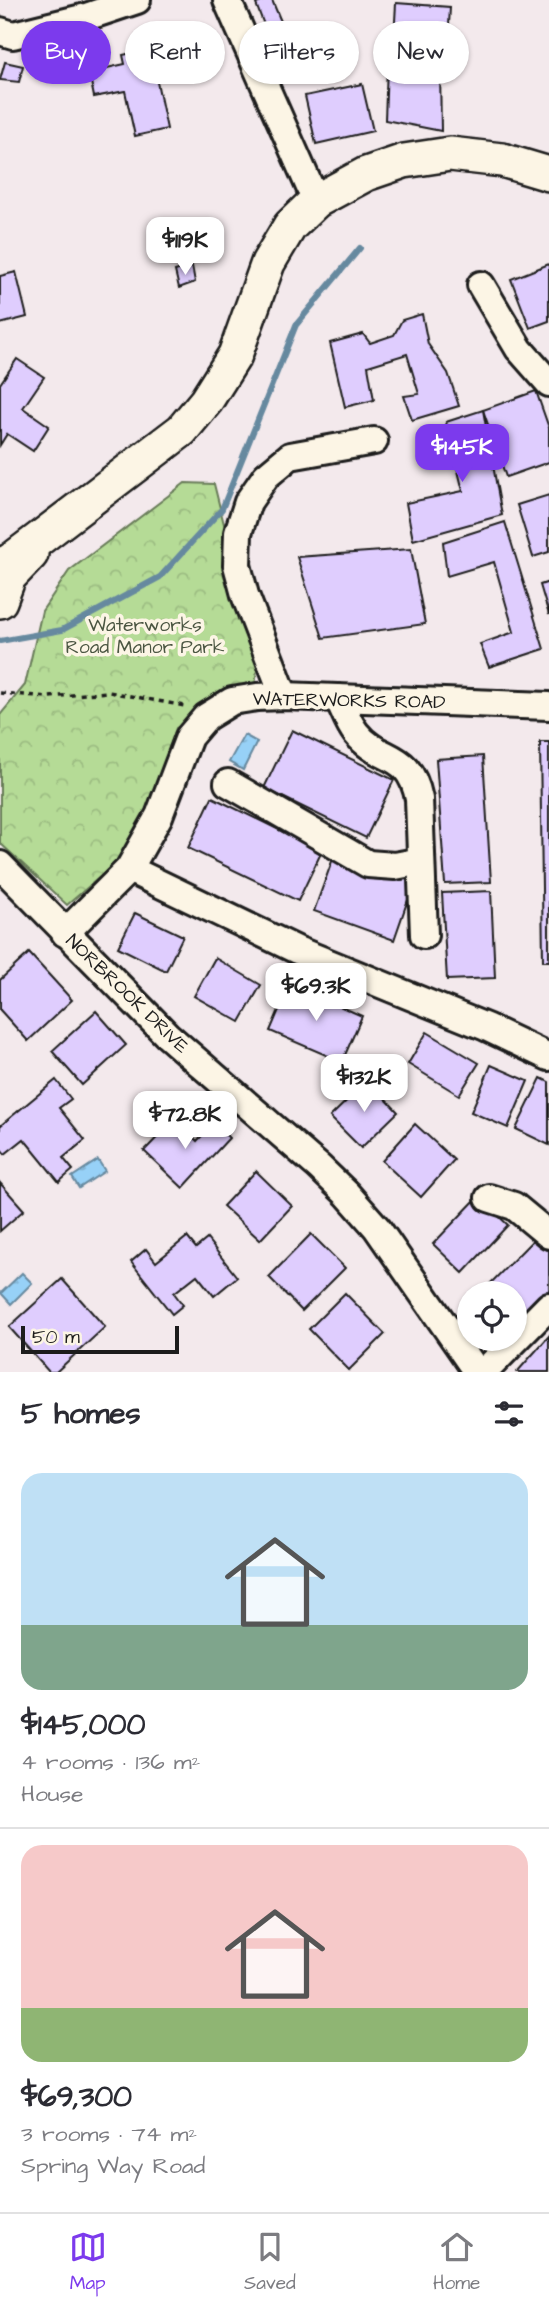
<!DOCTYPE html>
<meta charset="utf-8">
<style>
:root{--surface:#fff;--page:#f2f2f3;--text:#2b2b33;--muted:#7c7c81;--line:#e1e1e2;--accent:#7c3aed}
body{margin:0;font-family:"Architects Daughter",sans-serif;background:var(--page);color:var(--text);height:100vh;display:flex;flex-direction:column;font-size:26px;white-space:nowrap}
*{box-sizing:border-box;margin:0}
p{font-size:23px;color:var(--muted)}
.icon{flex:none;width:38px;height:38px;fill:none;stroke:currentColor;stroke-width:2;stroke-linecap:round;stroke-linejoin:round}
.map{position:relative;height:1372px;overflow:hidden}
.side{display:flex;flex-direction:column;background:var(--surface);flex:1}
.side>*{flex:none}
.guide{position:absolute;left:21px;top:21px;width:508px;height:63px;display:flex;gap:14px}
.controls{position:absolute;left:457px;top:1281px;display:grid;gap:14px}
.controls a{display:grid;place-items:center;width:70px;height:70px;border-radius:50%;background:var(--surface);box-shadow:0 2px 5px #0004;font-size:35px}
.scale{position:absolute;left:21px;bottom:18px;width:158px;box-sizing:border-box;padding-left:7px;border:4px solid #1c1c1c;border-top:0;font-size:19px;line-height:24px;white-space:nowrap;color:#1c1c1c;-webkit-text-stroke:5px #fcf5e5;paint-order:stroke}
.price{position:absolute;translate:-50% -60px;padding:0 16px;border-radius:14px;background:#fff;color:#222;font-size:23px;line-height:46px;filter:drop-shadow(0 2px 4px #0008)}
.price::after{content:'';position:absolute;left:50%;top:42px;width:21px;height:16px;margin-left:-10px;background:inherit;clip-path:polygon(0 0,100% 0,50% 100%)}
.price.active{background:var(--accent);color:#fff}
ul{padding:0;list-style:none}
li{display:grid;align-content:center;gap:14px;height:371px;padding:0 21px}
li+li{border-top:2px solid var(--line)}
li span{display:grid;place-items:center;height:217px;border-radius:21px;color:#555}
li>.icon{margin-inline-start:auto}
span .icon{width:126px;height:126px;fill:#fffc;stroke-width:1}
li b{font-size:30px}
h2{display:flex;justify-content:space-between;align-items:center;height:84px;padding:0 21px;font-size:30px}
.chip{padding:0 24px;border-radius:32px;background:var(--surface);box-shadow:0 2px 5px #0004;font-size:24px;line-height:63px}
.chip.active{background:var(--accent);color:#fff}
.dock{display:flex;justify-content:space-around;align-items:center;height:98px;border-top:2px solid var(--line);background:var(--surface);font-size:19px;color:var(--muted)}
.dock a{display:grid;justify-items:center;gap:4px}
.dock .active{color:var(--accent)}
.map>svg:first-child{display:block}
.park{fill:url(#park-crowns);stroke:#687c59;stroke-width:2}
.water{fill:url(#water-ripples);stroke:#66899f;stroke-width:2}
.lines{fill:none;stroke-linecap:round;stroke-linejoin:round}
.stream{stroke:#66899f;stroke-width:6}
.building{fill:#dfcdfe;stroke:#1c1c1c;stroke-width:2}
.minor-casing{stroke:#1c1c1c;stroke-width:32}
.major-casing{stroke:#1c1c1c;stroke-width:38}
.path{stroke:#1c1c1c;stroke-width:3.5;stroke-dasharray:5 5;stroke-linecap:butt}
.minor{stroke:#fcf5e5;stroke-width:26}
.major{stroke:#fcf5e5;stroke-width:33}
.labels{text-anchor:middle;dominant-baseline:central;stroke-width:7;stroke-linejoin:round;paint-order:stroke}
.park-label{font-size:19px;fill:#4a5541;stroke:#fcf5e5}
.street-label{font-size:19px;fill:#1c1c1c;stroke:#fcf5e5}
</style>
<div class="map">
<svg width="549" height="1372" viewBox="0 0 549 1372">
<defs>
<pattern id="park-crowns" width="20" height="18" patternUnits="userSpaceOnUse" patternTransform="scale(1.75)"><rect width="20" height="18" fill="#b5db96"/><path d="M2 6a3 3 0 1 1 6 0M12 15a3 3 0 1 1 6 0" fill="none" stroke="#9bbb81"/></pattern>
<pattern id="water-ripples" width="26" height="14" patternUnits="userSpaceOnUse" patternTransform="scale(1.75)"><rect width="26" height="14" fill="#97d1f7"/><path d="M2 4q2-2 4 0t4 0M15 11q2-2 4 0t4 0" fill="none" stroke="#82b3d3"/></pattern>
</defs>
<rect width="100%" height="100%" fill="#f3e9ec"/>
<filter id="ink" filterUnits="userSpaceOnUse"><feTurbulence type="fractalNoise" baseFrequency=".0143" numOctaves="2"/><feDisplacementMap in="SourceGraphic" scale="14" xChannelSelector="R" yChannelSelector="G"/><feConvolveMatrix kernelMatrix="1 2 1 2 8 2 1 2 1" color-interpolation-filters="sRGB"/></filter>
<g filter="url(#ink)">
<!-- park -->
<polygon class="park" points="185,483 214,484 258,661 254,694 176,728 152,801 123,857 67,905 0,843 0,715 25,685 42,611 69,571"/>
<!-- water -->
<g class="water">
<polygon points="244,735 257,742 243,770 229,762"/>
<polygon points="98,1160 105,1171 79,1188 72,1177"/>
<polygon points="22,1273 32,1283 11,1304 1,1293"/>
</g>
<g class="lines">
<!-- stream -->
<polyline class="stream" points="0,641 62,630 160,577 222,509 296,325 360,248"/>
</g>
<!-- building -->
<g class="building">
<polygon points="266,0 272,0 282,24 266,30 256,4"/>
<polygon points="396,3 450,7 447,62 393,59"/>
<polygon points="150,49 167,129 135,136 125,91 94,97 89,72 125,64 123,55"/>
<polygon points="5,62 23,66 19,82 0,80"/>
<polygon points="387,66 440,70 441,131 385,120"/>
<polygon points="362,84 373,131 316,144 305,96"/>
<polygon points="549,264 549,321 530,328 511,279"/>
<polygon points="192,266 195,282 179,288 175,271"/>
<polygon points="16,272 27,317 0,324 0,276"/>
<polygon points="422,314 428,344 448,373 459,406 412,420 404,396 419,394 407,354 368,366 374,400 345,407 330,343 363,334 370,343 394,335 402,320"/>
<polygon points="17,359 44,377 23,408 49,426 33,451 7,434 0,445 0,384"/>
<polygon points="536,391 549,428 549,462 506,477 483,410"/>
<polygon points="483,410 502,515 413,540 406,503 463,491 446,422"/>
<polygon points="549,495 549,552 533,557 517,505"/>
<polygon points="505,522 544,649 489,667 480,644 514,632 494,562 447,576 443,542"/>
<polygon points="411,549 425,624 323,638 297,557"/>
<polygon points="549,582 549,615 540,585"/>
<polygon points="292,730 394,780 366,838 264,788"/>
<polygon points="540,742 549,742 549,961 543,961"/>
<polygon points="483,756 491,882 445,884 436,759"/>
<polygon points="212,797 322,851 298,901 188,848"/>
<polygon points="335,853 414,882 394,940 314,911"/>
<polygon points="491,891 495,978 447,980 442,893"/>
<polygon points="135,913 183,936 166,971 118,947"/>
<polygon points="29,953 72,1000 28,1041 0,1010 0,980"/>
<polygon points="215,958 261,985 240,1022 194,996"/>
<polygon points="290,984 362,1016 342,1062 270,1031"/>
<polygon points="96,1011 126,1045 82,1085 52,1051"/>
<polygon points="427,1032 479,1063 459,1095 408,1064"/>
<polygon points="491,1065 528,1081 508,1128 471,1112"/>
<polygon points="541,1078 549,1082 549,1145 516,1129"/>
<polygon points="56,1080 71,1099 59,1108 85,1140 63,1158 73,1170 59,1182 24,1139 5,1154 0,1148 0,1126"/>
<polygon points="368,1080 398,1112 361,1148 330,1117"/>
<polygon points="175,1119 197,1141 214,1123 229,1138 183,1188 144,1151"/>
<polygon points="415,1124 454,1160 421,1197 382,1161"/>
<polygon points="256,1171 292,1206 260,1240 223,1206"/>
<polygon points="0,1183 24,1210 0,1231"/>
<polygon points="478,1197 508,1225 463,1273 433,1244"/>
<polygon points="311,1234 345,1268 302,1311 269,1277"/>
<polygon points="537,1236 549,1247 549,1291 514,1326 514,1293 481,1293"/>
<polygon points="187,1237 196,1248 207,1239 237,1277 214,1296 197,1275 174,1293 183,1305 172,1314 131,1262 146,1249 156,1262"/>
<polygon points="62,1279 105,1327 56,1372 49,1372 9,1327"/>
<polygon points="345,1293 385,1334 349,1370 309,1329"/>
<polygon points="549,1336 549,1372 517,1372"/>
</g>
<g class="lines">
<!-- minor casing -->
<g class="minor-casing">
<g id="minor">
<polyline points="227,0 316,201"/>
<polyline points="0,31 13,35 86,17 137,0"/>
<polyline points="481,285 519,349 549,383"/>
<polyline points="284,696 245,595 237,565 238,533 248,502 266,476 290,456 374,441"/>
<path d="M338,698c6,11 10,25 18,35 25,31 53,16 63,66l5,136"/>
<polyline points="228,783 368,864 395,866 421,861"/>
<polyline points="0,865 167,1035 319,1167 347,1194 377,1228 477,1372"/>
<polyline points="129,869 297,950 486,1027 549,1057"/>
<polyline points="65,933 129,869 159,816 189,737 206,717 232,701 257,697 284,696 549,706"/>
<polyline points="489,1198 514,1206 549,1235"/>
<polyline points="484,1372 549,1306"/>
</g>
</g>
<!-- major casing -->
<g class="major-casing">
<g id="major">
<polyline points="0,565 10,561 182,430 206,401 235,355 268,263 290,226 316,201 366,174 404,161 450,154 502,160 549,174"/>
<polyline points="0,601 9,577 31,554"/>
</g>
</g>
<!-- path -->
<polyline class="path" points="0,693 49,697 109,692 185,706"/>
<!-- minor -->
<use href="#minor" class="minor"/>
<!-- major -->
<use href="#major" class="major"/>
</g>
</g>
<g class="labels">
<!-- park labels -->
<g class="park-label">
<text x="145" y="625">Waterworks<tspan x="145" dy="22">Road Manor Park</tspan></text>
</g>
<!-- street labels -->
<g class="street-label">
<text transform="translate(349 701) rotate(1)">WATERWORKS ROAD</text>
<text transform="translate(127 994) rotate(44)">NORBROOK DRIVE</text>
</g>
</g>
</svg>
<div class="controls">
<a><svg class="icon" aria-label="locate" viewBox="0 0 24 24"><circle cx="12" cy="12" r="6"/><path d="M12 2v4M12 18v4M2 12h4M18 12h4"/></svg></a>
</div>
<div class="scale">50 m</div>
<b class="price" style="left:185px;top:277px">$119K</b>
<b class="price active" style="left:462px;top:484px">$145K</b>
<b class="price" style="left:316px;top:1023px">$69.3K</b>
<b class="price" style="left:364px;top:1114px">$132K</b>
<b class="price" style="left:185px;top:1151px">$72.8K</b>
<div class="guide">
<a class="chip active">Buy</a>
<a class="chip">Rent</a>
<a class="chip">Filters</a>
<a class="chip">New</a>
</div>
</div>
<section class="side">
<h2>5 homes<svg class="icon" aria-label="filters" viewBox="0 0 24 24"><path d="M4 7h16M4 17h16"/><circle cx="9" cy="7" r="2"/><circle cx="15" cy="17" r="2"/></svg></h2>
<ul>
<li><span style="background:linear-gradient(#bfe0f5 70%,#7fa58c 0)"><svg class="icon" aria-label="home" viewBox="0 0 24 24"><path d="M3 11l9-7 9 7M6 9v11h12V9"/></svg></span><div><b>$145,000</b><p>4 rooms · 136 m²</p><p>House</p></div></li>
<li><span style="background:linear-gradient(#f6c9c9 75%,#8fb573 0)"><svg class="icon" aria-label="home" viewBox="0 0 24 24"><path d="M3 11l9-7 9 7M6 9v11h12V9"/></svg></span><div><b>$69,300</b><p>3 rooms · 74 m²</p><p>Spring Way Road</p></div></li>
</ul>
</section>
<nav class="dock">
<a class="active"><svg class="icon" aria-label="map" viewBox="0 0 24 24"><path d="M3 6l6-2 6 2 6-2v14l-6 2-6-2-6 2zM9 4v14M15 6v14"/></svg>Map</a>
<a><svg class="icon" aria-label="saved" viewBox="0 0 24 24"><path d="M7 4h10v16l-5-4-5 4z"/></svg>Saved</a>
<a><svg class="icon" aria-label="home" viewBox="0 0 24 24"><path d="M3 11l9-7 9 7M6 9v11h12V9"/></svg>Home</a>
</nav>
